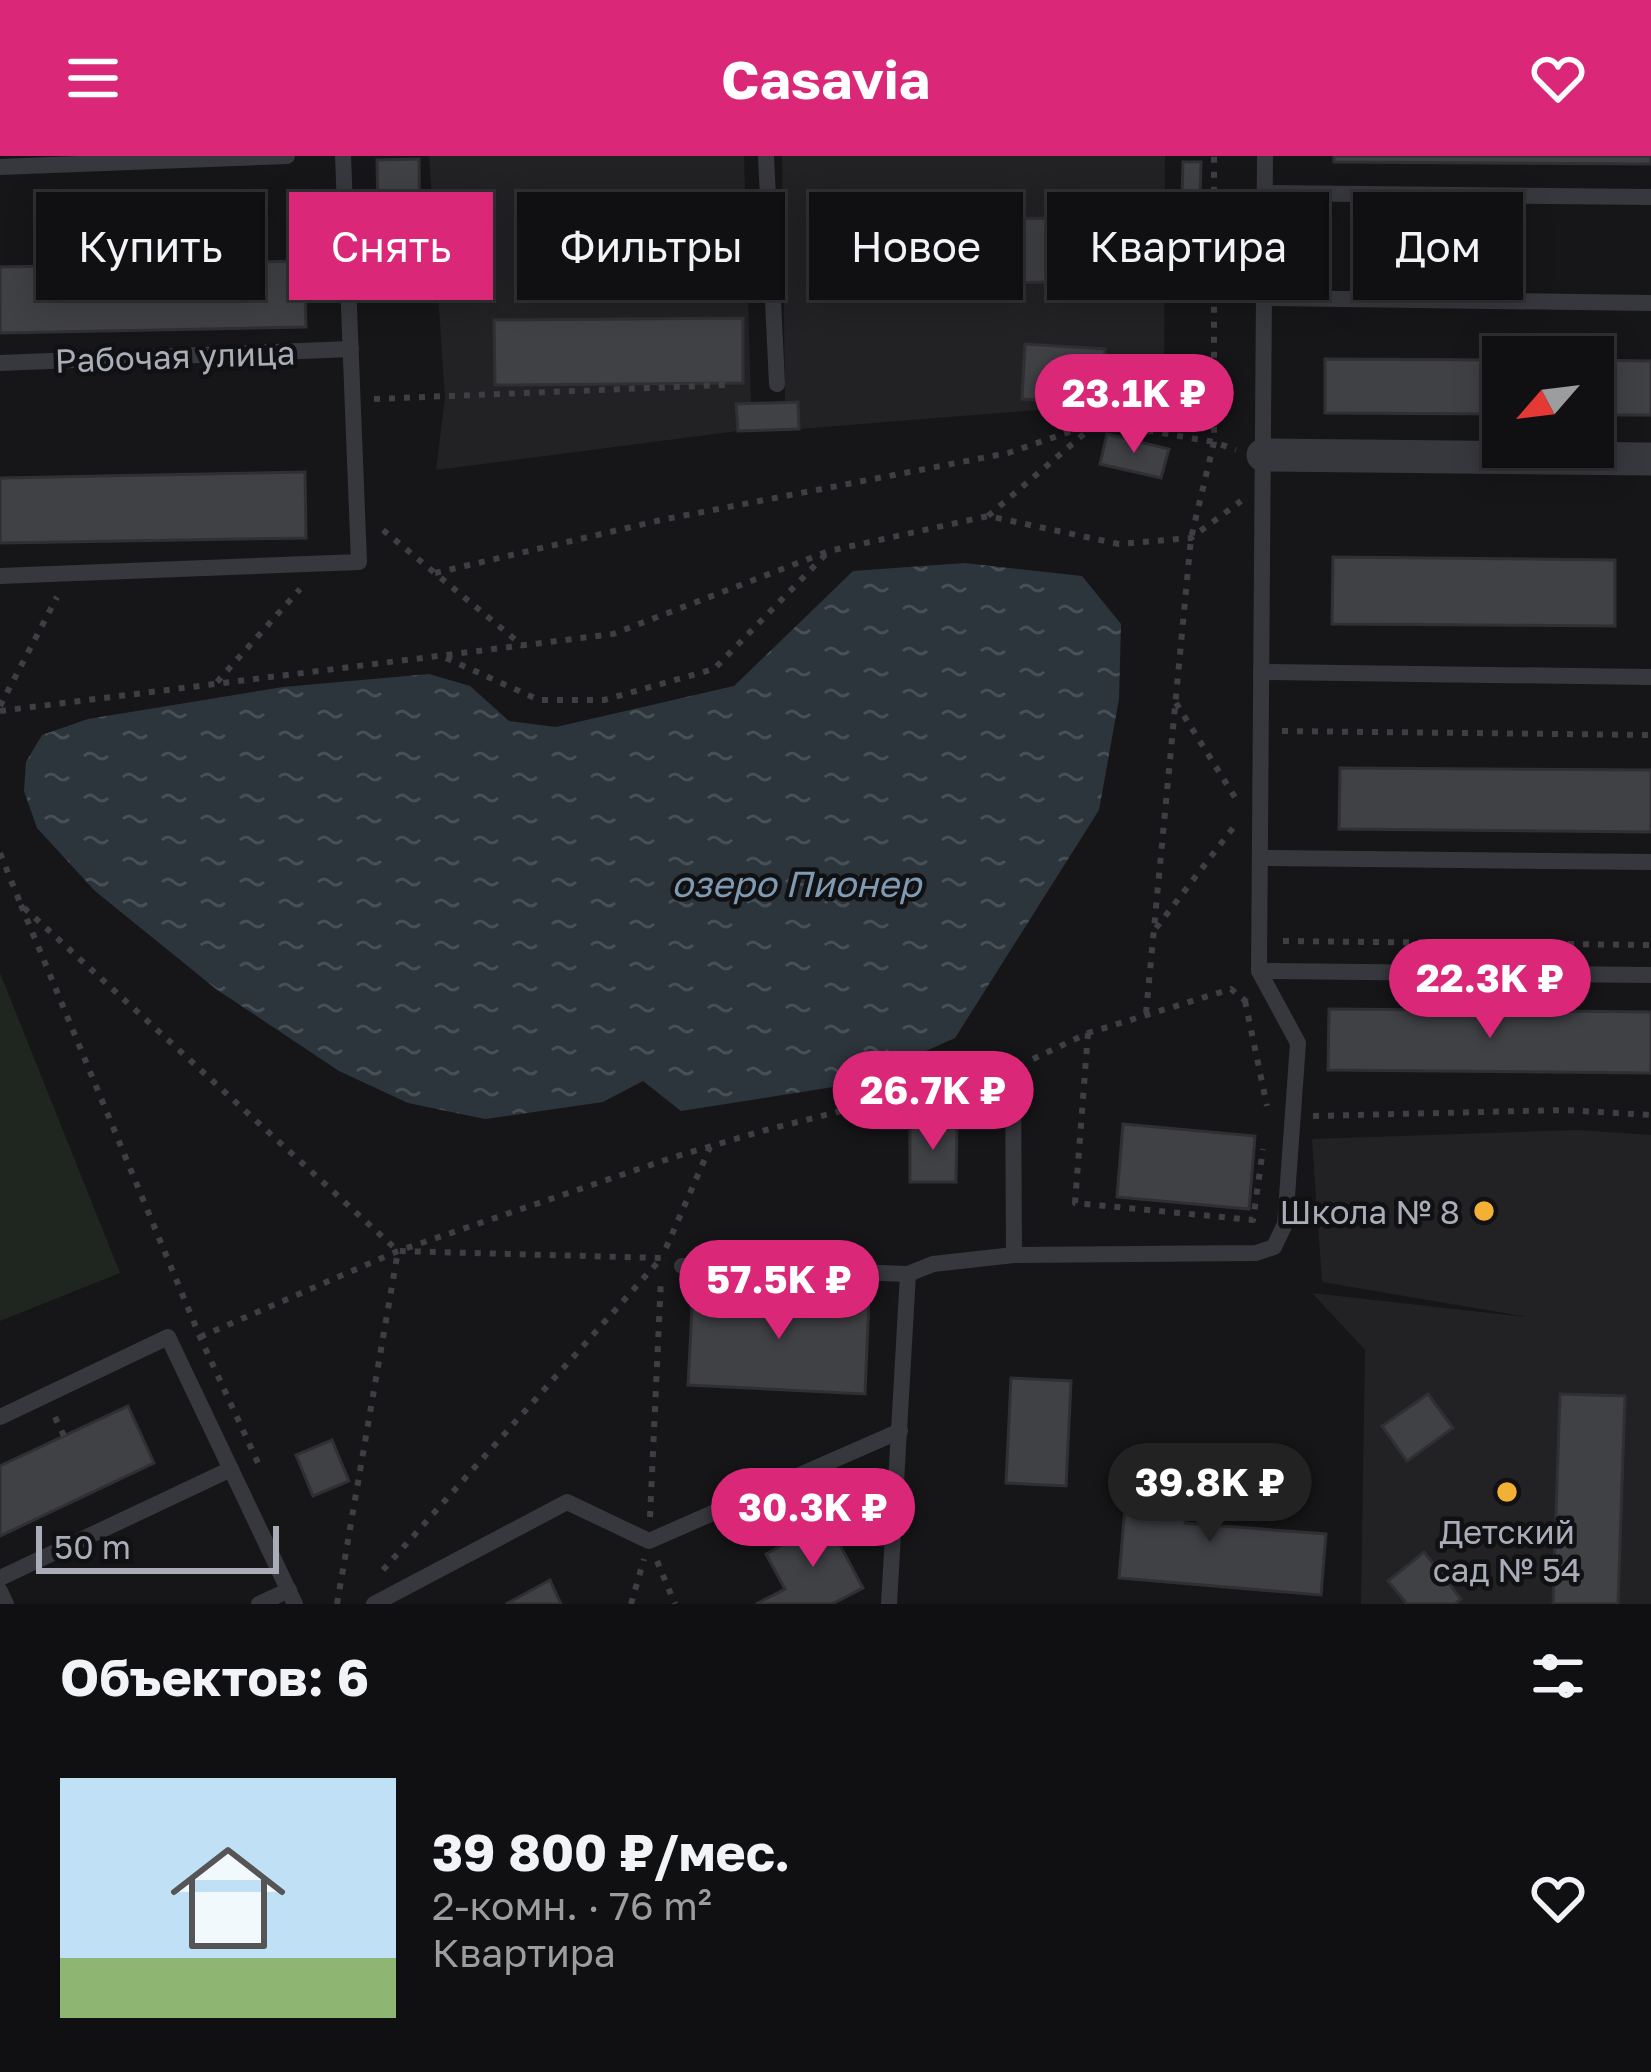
<!DOCTYPE html>
<html lang="ru">
<meta charset="utf-8">
<style>
:root{--surface:#101012;--page:#1e1e20;--text:#f1f3f6;--muted:#9c9d9f;--line:#303032;--accent:#db2777}
body{margin:0;font-family:"Golos Text",sans-serif;background:var(--page);color:var(--text);height:100vh;display:flex;flex-direction:column;font-size:45px;white-space:nowrap}
*{box-sizing:border-box;margin:0}
p{font-size:39px;color:var(--muted)}
.icon{flex:none;width:66px;height:66px;fill:none;stroke:currentColor;stroke-width:2;stroke-linecap:round;stroke-linejoin:round}
.map{position:relative;height:1448px;overflow:hidden}
.panel{display:flex;flex-direction:column;background:var(--surface);flex:1}
.panel>*{flex:none}
.top-card{position:absolute;left:36px;top:36px;width:1581px;height:108px;display:flex;gap:24px}
.needle{width:78px;rotate:242deg}
.fabs{position:absolute;left:1482px;top:180px;display:grid;gap:24px}
.fabs a{display:grid;place-items:center;width:132px;height:132px;border-radius:0px;background:var(--surface);box-shadow:0 6px 30px #0003,0 0 0 3px var(--line);font-size:60px}
.scale{position:absolute;left:36px;bottom:30px;width:243px;box-sizing:border-box;padding-left:12px;border:6px solid #a8adb8;border-top:0;font-size:33px;line-height:42px;white-space:nowrap;color:#a8adb8;-webkit-text-stroke:9px #111113;paint-order:stroke}
.price{position:absolute;translate:-50% -102px;padding:0 27px;border-radius:42px;background:var(--accent);color:#fff;font-size:39px;line-height:78px;filter:drop-shadow(0 3px 6px #0008)}
.price::after{content:'';position:absolute;left:50%;top:72px;width:36px;height:27px;margin-left:-18px;background:inherit;clip-path:polygon(0 0,100% 0,50% 100%)}
.price.active{background:#222;color:#fff}
ul{padding:0;list-style:none}
li{display:flex;align-items:center;gap:36px;height:300px;padding:0 60px}
li span{display:grid;place-items:center;flex:none;width:336px;height:240px;border-radius:0px;color:#555}
li>.icon{margin-inline-start:auto}
span .icon{width:144px;height:144px;fill:#fffc;stroke-width:1}
li b{font-size:51px}
h2{display:flex;justify-content:space-between;align-items:center;height:144px;padding:0 60px;font-size:51px}
.tag{padding:0 42px;border-radius:0px;background:var(--surface);box-shadow:0 6px 30px #0003,0 0 0 3px var(--line);font-size:42px;line-height:108px}
.tag.active{background:var(--accent);color:#fff}
header{display:flex;justify-content:space-between;align-items:center;height:156px;padding:0 60px;background:var(--accent);color:#fff;font-size:54px;font-weight:700}
.map>svg:first-child{display:block}
.built{fill:#222225}
.garden{fill:#1e261f}
.water{fill:url(#water-ripples)}
.building{fill:#404145;stroke:#303034;stroke-width:3}
.lines{fill:none;stroke-linecap:round;stroke-linejoin:round}
.path{stroke:#3d3f44;stroke-width:6;stroke-dasharray:6 9;stroke-linecap:butt}
.lane{stroke:#37383d;stroke-width:16}
.street{stroke:#37383d;stroke-width:33}
.poi-dot{fill:#f2b134;stroke:#111113;stroke-width:4.5}
.labels{text-anchor:middle;dominant-baseline:central;stroke-width:9;stroke-linejoin:round;paint-order:stroke}
.street-label{font-size:33px;fill:#a8adb8;stroke:#111113}
.poi-label{font-size:33px;fill:#a8adb8;stroke:#111113;text-anchor:end}
.water-label{font-size:36px;font-style:italic;fill:#7f9bb3;stroke:#111113}
</style>
<header><svg class="icon" aria-label="menu" viewBox="0 0 24 24"><path d="M4 6h16M4 12h16M4 18h16"/></svg>Casavia<svg class="icon" aria-label="heart" viewBox="0 0 24 24"><path d="M12 20l-8-8c-3-5 5-10 8-4 3-6 11-1 8 4z"/></svg></header>
<div class="map">
<svg width="1651" height="1448" viewBox="0 0 1651 1448">
<defs>
<pattern id="water-ripples" width="26" height="14" patternUnits="userSpaceOnUse" patternTransform="scale(3)"><rect width="26" height="14" fill="#2c353c"/><path d="M2 4q2-2 4 0t4 0M15 11q2-2 4 0t4 0" fill="none" stroke="#485056"/></pattern>
</defs>
<rect width="100%" height="100%" fill="#161618"/>
<!-- built -->
<g class="built">
<polygon points="429,0 744,0 751,247 737,248 738,275 436,314 445,242"/>
<polygon points="782,0 1165,0 1164,244 799,273 798,246 785,246"/>
<polygon points="1578,974 1651,979 1651,1448 1361,1448 1365,1194 1312,1137 1527,1161 1322,1126 1312,983"/>
</g>
<!-- garden -->
<polygon class="garden" points="0,817 120,1117 0,1165"/>
<!-- water -->
<polygon class="water" points="965,407 1082,420 1121,468 1119,543 1099,654 955,882 852,928 681,955 643,925 603,946 485,963 408,947 339,915 216,833 95,735 37,672 24,635 26,606 42,579 88,563 283,531 429,518 470,530 509,565 556,571 734,530 853,415"/>
<!-- building -->
<g class="building">
<polygon points="1334,0 1651,0 1651,8 1334,6"/>
<polygon points="419,3 420,114 379,115 377,4"/>
<polygon points="1183,6 1201,6 1200,40 1182,40"/>
<polygon points="1053,62 1054,126 814,131 813,66"/>
<polygon points="304,105 306,171 0,177 0,111"/>
<polygon points="743,162 743,227 495,229 494,164"/>
<polygon points="1025,188 1105,193 1102,248 1022,243"/>
<polygon points="1325,203 1503,204 1503,258 1325,257"/>
<polygon points="1593,204 1651,205 1651,259 1593,259"/>
<polygon points="798,246 799,273 738,275 736,248"/>
<polygon points="1107,278 1169,293 1161,322 1100,308"/>
<polygon points="305,316 306,382 0,387 0,322"/>
<polygon points="1333,401 1615,404 1615,470 1332,468"/>
<polygon points="1340,612 1651,614 1651,676 1339,673"/>
<polygon points="1329,853 1651,856 1651,917 1328,914"/>
<polygon points="910,968 957,969 956,1026 910,1026"/>
<polygon points="1123,968 1255,980 1249,1053 1117,1041"/>
<polygon points="693,1134 869,1143 865,1238 688,1229"/>
<polygon points="1011,1222 1071,1225 1066,1330 1006,1327"/>
<polygon points="1428,1238 1453,1272 1407,1305 1382,1270"/>
<polygon points="1560,1238 1625,1240 1618,1448 1553,1448"/>
<polygon points="128,1250 154,1307 0,1380 0,1310"/>
<polygon points="332,1284 349,1325 313,1340 296,1299"/>
<polygon points="1128,1316 1189,1321 1185,1367 1326,1378 1321,1439 1119,1422"/>
<polygon points="827,1365 863,1432 832,1448 756,1448 785,1433 766,1398"/>
<polygon points="1424,1396 1461,1443 1455,1448 1407,1448 1388,1425"/>
<polygon points="550,1424 561,1448 506,1448"/>
</g>
<g class="lines">
<!-- path -->
<g class="path">
<polyline points="374,243 725,229"/>
<polyline points="988,360 1098,266 1214,286 1236,294"/>
<polyline points="383,374 523,490"/>
<polyline points="435,417 661,364 1008,297 1098,266"/>
<polyline points="446,502 539,544 604,544 714,513 827,397"/>
<polyline points="217,526 300,433"/>
<polyline points="1176,547 1236,643"/>
<polyline points="0,550 57,441"/>
<polyline points="0,555 613,478 829,395 988,360 1119,388 1191,382 1241,345"/>
<polyline points="1282,575 1651,579"/>
<polyline points="0,697 21,749 398,1095"/>
<polyline points="21,749 200,1181 259,1309"/>
<polyline points="1156,772 1236,668"/>
<polyline points="1283,785 1651,789"/>
<polyline points="1245,845 1267,950"/>
<polyline points="1146,857 1191,382 1214,286 1214,0"/>
<polyline points="1088,877 1075,1047 1253,1064 1263,993"/>
<polyline points="1033,903 1088,877 1231,833 1248,847"/>
<polyline points="1313,960 1565,954 1651,959"/>
<polyline points="666,1092 710,991"/>
<polyline points="200,1181 398,1095 671,1002 766,974 992,917"/>
<polyline points="55,1261 64,1280"/>
<polyline points="650,1361 661,1122"/>
<polyline points="657,1405 675,1448"/>
<polyline points="383,1414 658,1106"/>
<polyline points="337,1448 398,1095 661,1102"/>
<polyline points="631,1448 644,1403"/>
</g>
<!-- lane -->
<g class="lane">
<polyline points="766,0 777,228"/>
<polyline points="0,11 287,0"/>
<polyline points="1265,37 1651,41"/>
<polyline points="1264,142 1651,147"/>
<polyline points="0,207 351,193"/>
<polyline points="0,420 359,406 343,0"/>
<polyline points="1261,516 1651,521"/>
<polyline points="1260,702 1651,706"/>
<polyline points="1259,815 1651,819"/>
<polyline points="1013,912 1014,1099"/>
<polyline points="682,1110 908,1118"/>
<polyline points="0,1261 168,1181 295,1448"/>
<polyline points="0,1422 231,1313"/>
<polyline points="0,1435 6,1448"/>
<polyline points="259,1448 289,1434"/>
<polyline points="374,1448 567,1346 649,1385 900,1275"/>
<polyline points="889,1448 908,1118 933,1108 1014,1099 1256,1097 1274,1091 1285,1068 1298,887 1259,815 1265,0"/>
</g>
<!-- street -->
<polyline class="street" points="1263,299 1651,303"/>
</g>
<!-- markers -->
<g class="poi-dot">
<circle cx="1484" cy="1055" r="12"/>
<circle cx="1507" cy="1336" r="12"/>
</g>
<g class="labels">
<!-- street labels -->
<g class="street-label">
<text transform="translate(175 200) rotate(-2)">Рабочая улица</text>
</g>
<!-- poi labels -->
<g class="poi-label">
<text x="1460" y="1055">Школа № 8</text>
<text x="1507" y="1375" text-anchor="middle">Детский<tspan x="1507" dy="38">сад № 54</tspan></text>
</g>
<!-- water labels -->
<g class="water-label">
<text x="796" y="727">озеро Пионер</text>
</g>
</g>
</svg>
<div class="fabs">
<a><svg class="needle" viewBox="-14 -14 28 28"><path d="M0-13l5 13h-10z" fill="#e53935"/><path d="M0 13l5-13h-10z" fill="#9c9d9f"/></svg></a>
</div>
<div class="scale">50 m</div>
<b class="price" style="left:1134px;top:300px">23.1K ₽</b>
<b class="price" style="left:1490px;top:885px">22.3K ₽</b>
<b class="price" style="left:933px;top:997px">26.7K ₽</b>
<b class="price" style="left:779px;top:1186px">57.5K ₽</b>
<b class="price active" style="left:1210px;top:1389px">39.8K ₽</b>
<b class="price" style="left:813px;top:1414px">30.3K ₽</b>
<div class="top-card">
<a class="tag">Купить</a>
<a class="tag active">Снять</a>
<a class="tag">Фильтры</a>
<a class="tag">Новое</a>
<a class="tag">Квартира</a>
<a class="tag">Дом</a>
</div>
</div>
<section class="panel">
<h2>Объектов: 6<svg class="icon" aria-label="filters" viewBox="0 0 24 24"><path d="M4 7h16M4 17h16"/><circle cx="9" cy="7" r="2"/><circle cx="15" cy="17" r="2"/></svg></h2>
<ul>
<li><span style="background:linear-gradient(#bfe0f5 75%,#8fb573 0)"><svg class="icon" aria-label="home" viewBox="0 0 24 24"><path d="M3 11l9-7 9 7M6 9v11h12V9"/></svg></span><div><b>39 800 ₽/мес.</b><p>2-комн. · 76 m²</p><p>Квартира</p></div><svg class="icon" aria-label="heart" viewBox="0 0 24 24"><path d="M12 20l-8-8c-3-5 5-10 8-4 3-6 11-1 8 4z"/></svg></li>
</ul>
</section>
